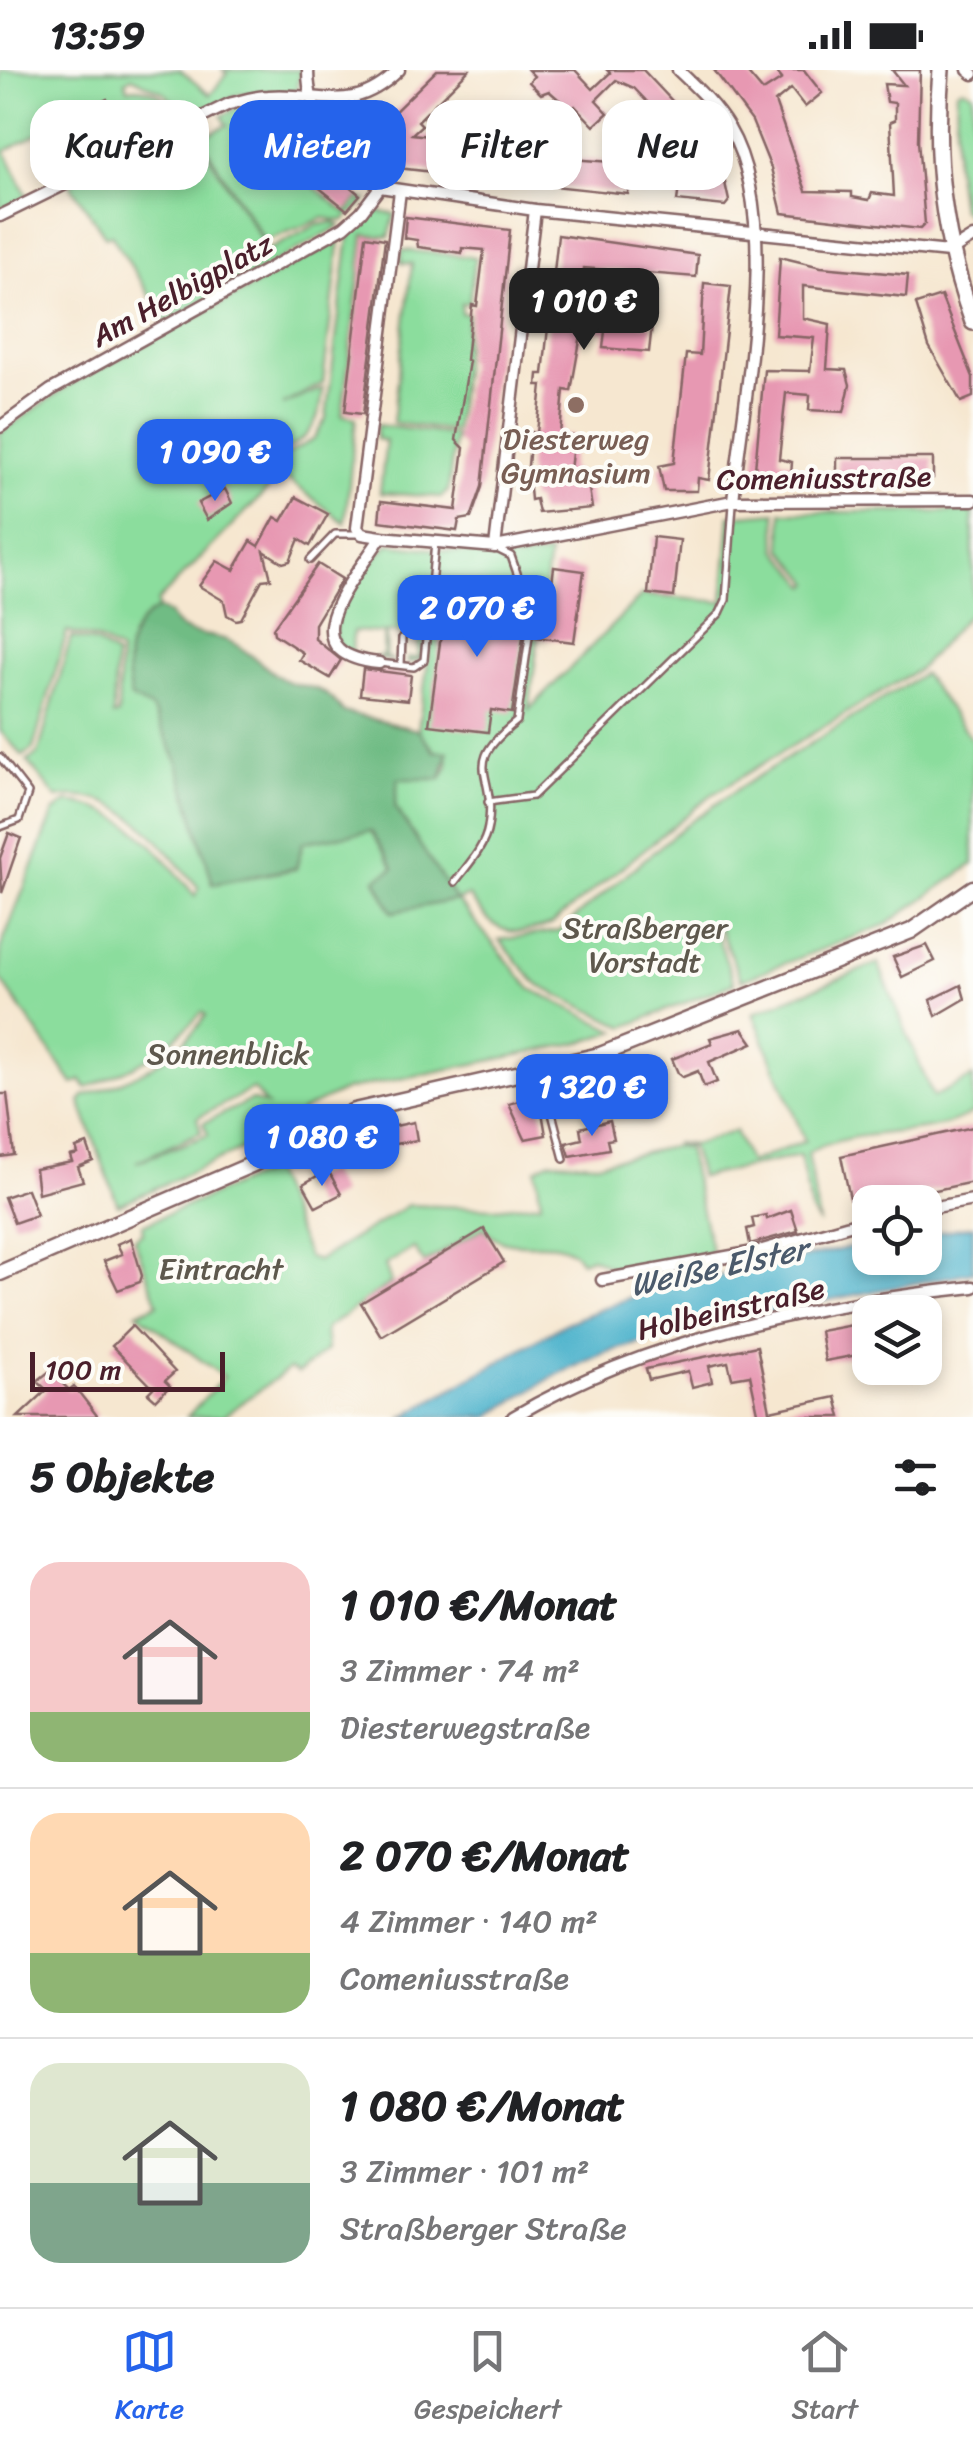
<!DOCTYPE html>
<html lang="de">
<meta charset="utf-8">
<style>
:root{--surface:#fff;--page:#f2f2f2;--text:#202124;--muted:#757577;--line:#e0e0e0;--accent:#2563eb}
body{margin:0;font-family:Sriracha,sans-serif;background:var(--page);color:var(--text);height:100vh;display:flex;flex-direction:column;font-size:38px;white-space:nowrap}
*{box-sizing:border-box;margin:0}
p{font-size:32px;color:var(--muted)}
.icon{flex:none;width:55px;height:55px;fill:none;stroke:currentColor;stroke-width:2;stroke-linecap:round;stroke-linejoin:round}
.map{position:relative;height:1347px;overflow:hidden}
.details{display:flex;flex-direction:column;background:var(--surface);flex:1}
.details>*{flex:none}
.hud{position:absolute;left:30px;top:30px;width:915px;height:90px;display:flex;gap:20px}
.buttons{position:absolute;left:852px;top:1115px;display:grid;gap:20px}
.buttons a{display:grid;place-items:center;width:90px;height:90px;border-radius:20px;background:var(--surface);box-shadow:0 5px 15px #0003;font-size:50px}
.scale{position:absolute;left:30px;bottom:25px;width:195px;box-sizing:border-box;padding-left:10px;border:5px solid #4a1f2b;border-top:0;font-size:28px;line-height:35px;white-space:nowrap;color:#4a1f2b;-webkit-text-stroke:8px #fdfcf7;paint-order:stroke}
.price{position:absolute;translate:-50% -85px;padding:0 22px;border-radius:20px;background:var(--accent);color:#fff;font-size:32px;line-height:65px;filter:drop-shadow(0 2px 5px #0008)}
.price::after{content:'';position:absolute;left:50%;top:60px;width:30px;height:22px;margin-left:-15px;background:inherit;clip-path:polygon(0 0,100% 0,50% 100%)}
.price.active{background:#222;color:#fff}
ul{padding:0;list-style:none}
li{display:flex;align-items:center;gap:30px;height:250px;padding:0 30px}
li+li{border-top:2px solid var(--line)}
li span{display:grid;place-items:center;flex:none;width:280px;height:200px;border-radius:30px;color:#555}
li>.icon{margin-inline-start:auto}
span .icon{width:120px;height:120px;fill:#fffc;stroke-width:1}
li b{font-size:42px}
h2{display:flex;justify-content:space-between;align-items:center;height:120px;padding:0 30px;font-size:42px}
.tag{padding:0 35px;border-radius:30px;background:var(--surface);box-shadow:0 5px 15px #0003;font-size:35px;line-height:90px}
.tag.active{background:var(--accent);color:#fff}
.status{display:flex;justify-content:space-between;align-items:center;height:70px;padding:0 50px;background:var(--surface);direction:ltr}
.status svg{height:28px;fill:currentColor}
.menu{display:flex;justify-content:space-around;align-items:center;height:140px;border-top:2px solid var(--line);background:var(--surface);font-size:28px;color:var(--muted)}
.menu a{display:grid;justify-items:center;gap:5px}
.menu .active{color:var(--accent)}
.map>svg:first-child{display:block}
.green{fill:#8bdd9d;stroke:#6a7e64;stroke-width:2.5;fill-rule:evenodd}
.forest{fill:#70bc84;stroke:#5d6e58;stroke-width:2.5}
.water{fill:#4db3cc;stroke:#4c697c;stroke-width:2.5}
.building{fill:#e798b2}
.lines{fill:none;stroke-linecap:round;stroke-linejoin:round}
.lane-casing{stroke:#866565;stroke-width:10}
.street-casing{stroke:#866565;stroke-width:15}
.secondary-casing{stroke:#866565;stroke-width:19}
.primary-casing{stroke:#866565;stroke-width:20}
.lane{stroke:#fff;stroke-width:5}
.street{stroke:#fff;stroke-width:10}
.secondary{stroke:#fff;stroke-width:14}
.primary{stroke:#fff;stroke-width:15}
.education-dot{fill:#8d6e63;stroke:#fdfcf7;stroke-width:4}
.labels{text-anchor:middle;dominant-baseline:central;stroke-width:8;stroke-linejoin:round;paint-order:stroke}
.street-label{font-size:30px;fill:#4a1f2b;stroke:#fdfcf7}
.education-label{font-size:30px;fill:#785e54;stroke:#fdfcf7}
.park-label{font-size:30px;fill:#5e584d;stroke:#fdfcf7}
.water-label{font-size:32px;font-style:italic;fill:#4b5a6b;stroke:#fdfcf7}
</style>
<div class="status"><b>13:59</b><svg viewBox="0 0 49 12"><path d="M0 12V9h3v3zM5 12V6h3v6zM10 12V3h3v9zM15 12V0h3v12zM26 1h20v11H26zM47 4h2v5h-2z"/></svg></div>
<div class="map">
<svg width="973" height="1347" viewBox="0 0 973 1347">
<rect width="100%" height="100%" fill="#fdfcf7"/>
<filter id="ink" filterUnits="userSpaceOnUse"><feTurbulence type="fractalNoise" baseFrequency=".01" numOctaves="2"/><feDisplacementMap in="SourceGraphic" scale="20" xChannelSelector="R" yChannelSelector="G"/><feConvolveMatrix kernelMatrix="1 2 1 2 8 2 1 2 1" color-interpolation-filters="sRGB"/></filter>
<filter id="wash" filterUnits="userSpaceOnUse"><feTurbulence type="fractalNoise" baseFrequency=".0048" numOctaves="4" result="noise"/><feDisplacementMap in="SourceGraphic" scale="40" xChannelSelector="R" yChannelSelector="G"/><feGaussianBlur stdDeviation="2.25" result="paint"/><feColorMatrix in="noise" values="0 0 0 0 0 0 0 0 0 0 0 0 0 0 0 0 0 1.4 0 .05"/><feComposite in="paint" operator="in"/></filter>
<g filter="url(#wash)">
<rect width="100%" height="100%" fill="#f6e7d0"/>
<!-- green -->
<g class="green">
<path d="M0,0h180l30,25 17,-21 -4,-4h78l-5,21 -56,3 -49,24 -28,-26 -31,-15 -7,4 3,8c24,-5 42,12 55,31l-5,2 -8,-15 -39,16 7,19 -35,18 -19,-51 -79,42 22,45 -27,15z"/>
<polygon points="963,18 973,23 973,148 961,139 955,92 957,21"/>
<polygon points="262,37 244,59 346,143 358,129 367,130 343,151 324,148 265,171 200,68 227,55 222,46 236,38"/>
<polygon points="193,60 268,180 316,155 334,152 340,156 166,252 111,164 106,167 70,114"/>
<path d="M374,136l5,6 16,2 -6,23 -25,-2 -22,180 14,3 -11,105 -63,-48 -125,127 1,7c-34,17 -34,56 -27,88l21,12 25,51 36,124 83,-15 7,-27 69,-11 22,37 -18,12 16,32 63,-12 -60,-93 3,-29 43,1 7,-13 -1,-13 -12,-2 -17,-21 13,-89h-7l-3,19 -13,3v-5h10v-25l-31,-1 -1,25 8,4 -20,-3 9,-2 1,-23 -31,-2 -1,22 9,2 -3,2c-59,-15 9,-93 31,-113l129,15 31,-5 -20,156 113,-115 81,7 7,-86 46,-4 1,37 31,37 3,-3 -29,-35v-36h191v97l-54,60 -209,127 -158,128c-43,16 -58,8 -83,-28l-12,4 74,89 85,42 -33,11 -238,48 -42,20 -15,18 -170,77 -38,-103 4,-6c49,-16 93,-37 122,-81l-4,-3c-40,44 -63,53 -116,76l-4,-8 -9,4 -73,-106v-29l54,-137 13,-10c61,6 92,48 128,94l4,-8c-41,-46 -73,-100 -142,-90l-30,-37 11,-7 33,-117 26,6 19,13 -3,60 5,-1 2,-63 -23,-13 -30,-7 -34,117 -10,7 -23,-25v-298l70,-48 270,-145 -17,143 -41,22 41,-17c-3,55 -33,57 -73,81l2,5 62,-35 12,-21 23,-182zM253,1019l13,16 -15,-5 -48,23 5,12 -72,27 65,-30 -4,-14z"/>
<polygon points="402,180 475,187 469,233 462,233 461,243 468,244 455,361 393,353 412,194 401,193"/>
<polygon points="377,355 455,365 448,421 441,427 380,423 386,371 376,369"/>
<polygon points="923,604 973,671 973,794 886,855 741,910 719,858 715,859 734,913 625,957 539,916 499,870 559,861 683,757 736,720"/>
<path d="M878,893l55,134 40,-20v36c-50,28 -113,11 -165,40l11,71 -8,-13 -11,-55 -100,21 -9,-30 -17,-4 19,2 42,-14 14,32 56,-22 -52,-128z"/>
<path d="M675,1076l12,3 25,104 -90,21 -31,-17 -10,4c-24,-35 -70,1 -97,-33l-60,35 -10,-15 -29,17 6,18 -66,46 2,21 -29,23 -9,-4 -67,48h-35l37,-40 -87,-64 21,-9 -24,-65 9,-7 -1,-7 129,-55 37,87 9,4 91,-56 87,3 46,-5 -5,-34 14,-8 47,2z"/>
</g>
<!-- forest -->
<path class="forest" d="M158,539l11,5c14,27 40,17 62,28 17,9 30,22 45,33 28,20 40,0 67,37l75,18 16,21 14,1 -7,27h-43l-3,28 61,93 -64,12 -16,-33 18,-11 -23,-37 -68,11 -7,26 -83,16 -36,-124 -25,-51 -21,-11c-7,-33 -7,-72 27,-89z"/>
<!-- water -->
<polygon class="water" points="973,1156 973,1202 707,1254 605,1283 554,1306 488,1347 403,1347 566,1253 642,1223 870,1173 870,1188 925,1188 925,1164"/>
<g id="blocks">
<!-- building -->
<g class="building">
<polygon points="437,0 469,0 418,51 422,55 412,64 438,67 436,77 502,81 508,55 520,57 518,79 543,82 543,87 612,92 631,100 628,124 506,111 506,106 486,104 486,108 398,98 383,53"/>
<polygon points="528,0 575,0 593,19 610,3 607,0 643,0 708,69 715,67 729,131 725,136 677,131 679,117 702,120 692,79 634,18 616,10 596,30 608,43 594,56 575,36 571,40 549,21 541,24 529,12 534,6"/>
<polygon points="714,0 745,0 763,21 782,9 775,0 804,0 822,23 805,37 791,19 775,32 806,121 852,122 852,127 869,130 872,123 894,126 890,52 895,50 895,33 887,32 884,14 904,15 892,0 920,0 918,71 925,154 920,159 782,143 771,98 752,51"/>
<polygon points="107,29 116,45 104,51 102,46 67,65 60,53"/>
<polygon points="260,41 360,125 347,140 246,59"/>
<polygon points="406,147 510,160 482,417 471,448 459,450 457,461 379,451 381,431 456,440 464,378 456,370 469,291 466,290 472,235 477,236 484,180 462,178 462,183 418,177 417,170 404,168"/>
<polygon points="558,165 698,185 696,207 584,198 581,228 631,233 629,252 652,255 649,282 603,278 605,261 582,259 571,321 564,320 560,364 574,366 570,400 574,400 573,409 587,406 592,438 539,443 536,429 531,430 528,396 531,362 537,363 542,315 537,315 538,304 543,304"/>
<polygon points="366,166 385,169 363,344 345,342"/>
<polygon points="780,187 821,197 908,205 906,227 803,216 803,248 830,254 827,299 846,300 850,315 844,342 809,340 810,325 786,323 779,389 792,392 791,405 783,405 782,412 754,410 764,300 810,301 814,268 775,265"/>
<polygon points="704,213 731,216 709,410 698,408 697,421 664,421 659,396 674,393 686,284 700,285"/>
<polygon points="941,226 973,307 973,327 961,332 929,276 916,234"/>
<polygon points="837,388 933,388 933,408 842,409 837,408"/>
<polygon points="225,419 232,433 207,450 198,433"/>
<polygon points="296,427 328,444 310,476 299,469 290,491 283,493 264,481 271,509 262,510 241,549 236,550 227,545 224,531 199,516 217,491 234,500 251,471 259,476 275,447 282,451"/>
<polygon points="653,467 680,470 674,527 648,524"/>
<polygon points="318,494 342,509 315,554 315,569 341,590 330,608 299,590 303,583 274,564 273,558"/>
<polygon points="554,497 584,501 574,572 535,567 538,544 548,546"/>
<polygon points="447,520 519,529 517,541 526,547 512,643 491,640 488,662 429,655"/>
<polygon points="363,599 411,605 408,630 360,625"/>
<polygon points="9,763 21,768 2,823 0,788"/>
<polygon points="927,875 935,891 902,907 893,887"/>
<polygon points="961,915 965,929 936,946 931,930"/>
<polygon points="743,959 753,973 709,992 717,1012 704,1017 698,1001 683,1007 678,1003 672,989 712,973 710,968"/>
<polygon points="0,1024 7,1024 14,1085 0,1087"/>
<polygon points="539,1025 546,1065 525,1069 509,1034"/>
<polygon points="610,1051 614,1069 607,1070 609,1079 570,1086 566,1073 582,1069 580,1058"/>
<polygon points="414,1052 417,1070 384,1076 387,1088 367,1093 363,1077 378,1073 377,1060"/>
<polygon points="973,1057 973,1112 852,1138 841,1086"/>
<polygon points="87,1074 93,1091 78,1097 83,1111 38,1123 35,1099 72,1092 70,1086 78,1084 76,1078"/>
<polygon points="328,1100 341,1124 316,1137 303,1114"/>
<polygon points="27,1119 37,1145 14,1153 4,1127"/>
<polygon points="791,1140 798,1161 750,1174 747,1159 754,1157 752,1148 766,1145 767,1149"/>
<polygon points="484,1159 504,1192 381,1266 361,1233"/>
<polygon points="131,1168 142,1206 140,1212 118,1220 104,1191 122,1184 117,1174"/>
<polygon points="858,1254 863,1284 825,1291 820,1261"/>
<polygon points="132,1256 175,1302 165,1311 170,1316 156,1330 148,1323 153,1318 112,1276"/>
<polygon points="757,1276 770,1341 836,1327 841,1347 759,1347 750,1305 732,1308 728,1292 709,1296 712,1312 692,1317 688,1301 649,1310 646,1299"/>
<polygon points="50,1301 69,1320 74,1316 98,1347 18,1347 47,1320 37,1311"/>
</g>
</g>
</g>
<g filter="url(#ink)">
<use href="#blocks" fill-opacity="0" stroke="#866565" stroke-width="2.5"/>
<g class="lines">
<!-- lane casing -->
<g class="lane-casing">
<g id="lane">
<polyline points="310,490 335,464 360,464"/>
<polyline points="379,593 414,597 424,590 435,473"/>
<polyline points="401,595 402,568"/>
<polyline points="0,687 28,723 19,750 0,757"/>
<polyline points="488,732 533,726 720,543 726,530 733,434"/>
<path d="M455,812c12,-16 30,-35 33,-55 10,-57 -30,-59 29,-106l15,-105 -21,-60 -14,-7"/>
<polyline points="541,1001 564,1089"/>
</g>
</g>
<!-- street casing -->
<g class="street-casing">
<g id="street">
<path d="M308,0c0,56 34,81 72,117"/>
<path d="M678,0c19,18 38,36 51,58 54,91 14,269 4,373"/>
<polyline points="968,0 973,4"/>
<polyline points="380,117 535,140 949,182 973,167"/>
<path d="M0,146l229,-112c13,-3 26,-8 39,-8 55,-4 84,20 131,-26"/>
<polyline points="0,357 51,320 344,157 361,142 380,117"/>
<polyline points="381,467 362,464 357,458 400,121"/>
<polyline points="495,477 535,140"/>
<path d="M379,593c-94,-10 -26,-82 2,-126l114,10 238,-46 240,-1"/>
<polyline points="925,1139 973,1130"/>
<polyline points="602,1210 759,1181 870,1149"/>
<path d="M513,1347c136,-80 304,-113 460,-130"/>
</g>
</g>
<!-- secondary casing -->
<g class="secondary-casing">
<polyline id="secondary" points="0,1203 253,1094 354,1041 600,985 911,861 973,818"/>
</g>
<!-- primary casing -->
<g class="primary-casing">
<path id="primary" d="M941,0c-8,89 2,169 32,252"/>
</g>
<!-- lane -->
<use href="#lane" class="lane"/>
<!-- street -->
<use href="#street" class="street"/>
<!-- secondary -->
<use href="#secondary" class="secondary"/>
<!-- primary -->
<use href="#primary" class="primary"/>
</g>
</g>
<!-- markers -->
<circle class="education-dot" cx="576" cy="335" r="10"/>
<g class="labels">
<!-- street labels -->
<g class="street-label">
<text transform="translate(182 220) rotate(-29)">Am Helbigplatz</text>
<text transform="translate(824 408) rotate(-1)">Comeniusstraße</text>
<text transform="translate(731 1239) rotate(-13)">Holbeinstraße</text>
</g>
<!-- education labels -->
<g class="education-label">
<text x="576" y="369">Diesterweg<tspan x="576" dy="34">Gymnasium</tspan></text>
</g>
<!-- park labels -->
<g class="park-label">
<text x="645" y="858">Straßberger<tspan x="645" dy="34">Vorstadt</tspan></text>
<text x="228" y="984">Sonnenblick</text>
<text x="221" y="1199">Eintracht</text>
</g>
<!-- water labels -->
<g class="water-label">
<text transform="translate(719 1197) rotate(-12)">Weiße Elster</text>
</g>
</g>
</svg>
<div class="buttons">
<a><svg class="icon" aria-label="locate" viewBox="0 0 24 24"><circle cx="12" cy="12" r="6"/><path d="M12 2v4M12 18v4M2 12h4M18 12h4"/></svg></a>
<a><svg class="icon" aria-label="layers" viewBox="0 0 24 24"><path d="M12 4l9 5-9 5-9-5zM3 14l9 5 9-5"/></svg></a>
</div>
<div class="scale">100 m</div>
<b class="price active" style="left:584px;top:283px">1 010 €</b>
<b class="price" style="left:215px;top:434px">1 090 €</b>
<b class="price" style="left:477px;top:590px">2 070 €</b>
<b class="price" style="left:592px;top:1069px">1 320 €</b>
<b class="price" style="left:322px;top:1119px">1 080 €</b>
<div class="hud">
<a class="tag">Kaufen</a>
<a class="tag active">Mieten</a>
<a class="tag">Filter</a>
<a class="tag">Neu</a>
</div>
</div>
<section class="details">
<h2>5 Objekte<svg class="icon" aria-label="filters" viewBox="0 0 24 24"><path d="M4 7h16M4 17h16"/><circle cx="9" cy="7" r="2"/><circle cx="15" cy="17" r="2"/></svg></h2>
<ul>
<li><span style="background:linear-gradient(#f6c9c9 75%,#8fb573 0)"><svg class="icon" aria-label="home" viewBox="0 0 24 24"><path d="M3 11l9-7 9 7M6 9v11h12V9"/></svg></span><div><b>1 010 €/Monat</b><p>3 Zimmer · 74 m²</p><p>Diesterwegstraße</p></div></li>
<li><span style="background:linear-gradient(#ffd9b3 70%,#8fb573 0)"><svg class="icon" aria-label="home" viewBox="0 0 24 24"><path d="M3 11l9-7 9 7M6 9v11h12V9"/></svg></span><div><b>2 070 €/Monat</b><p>4 Zimmer · 140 m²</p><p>Comeniusstraße</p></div></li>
<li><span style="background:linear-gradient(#dfe7d0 60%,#7fa58c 0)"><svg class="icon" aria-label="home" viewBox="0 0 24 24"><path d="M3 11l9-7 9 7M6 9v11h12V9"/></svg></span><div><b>1 080 €/Monat</b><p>3 Zimmer · 101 m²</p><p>Straßberger Straße</p></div></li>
</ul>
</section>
<nav class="menu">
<a class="active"><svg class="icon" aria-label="map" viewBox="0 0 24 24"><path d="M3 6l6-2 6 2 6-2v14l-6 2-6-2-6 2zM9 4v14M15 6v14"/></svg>Karte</a>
<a><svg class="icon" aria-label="saved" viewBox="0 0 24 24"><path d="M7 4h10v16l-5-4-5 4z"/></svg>Gespeichert</a>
<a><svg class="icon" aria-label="home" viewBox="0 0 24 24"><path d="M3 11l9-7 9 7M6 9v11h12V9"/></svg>Start</a>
</nav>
